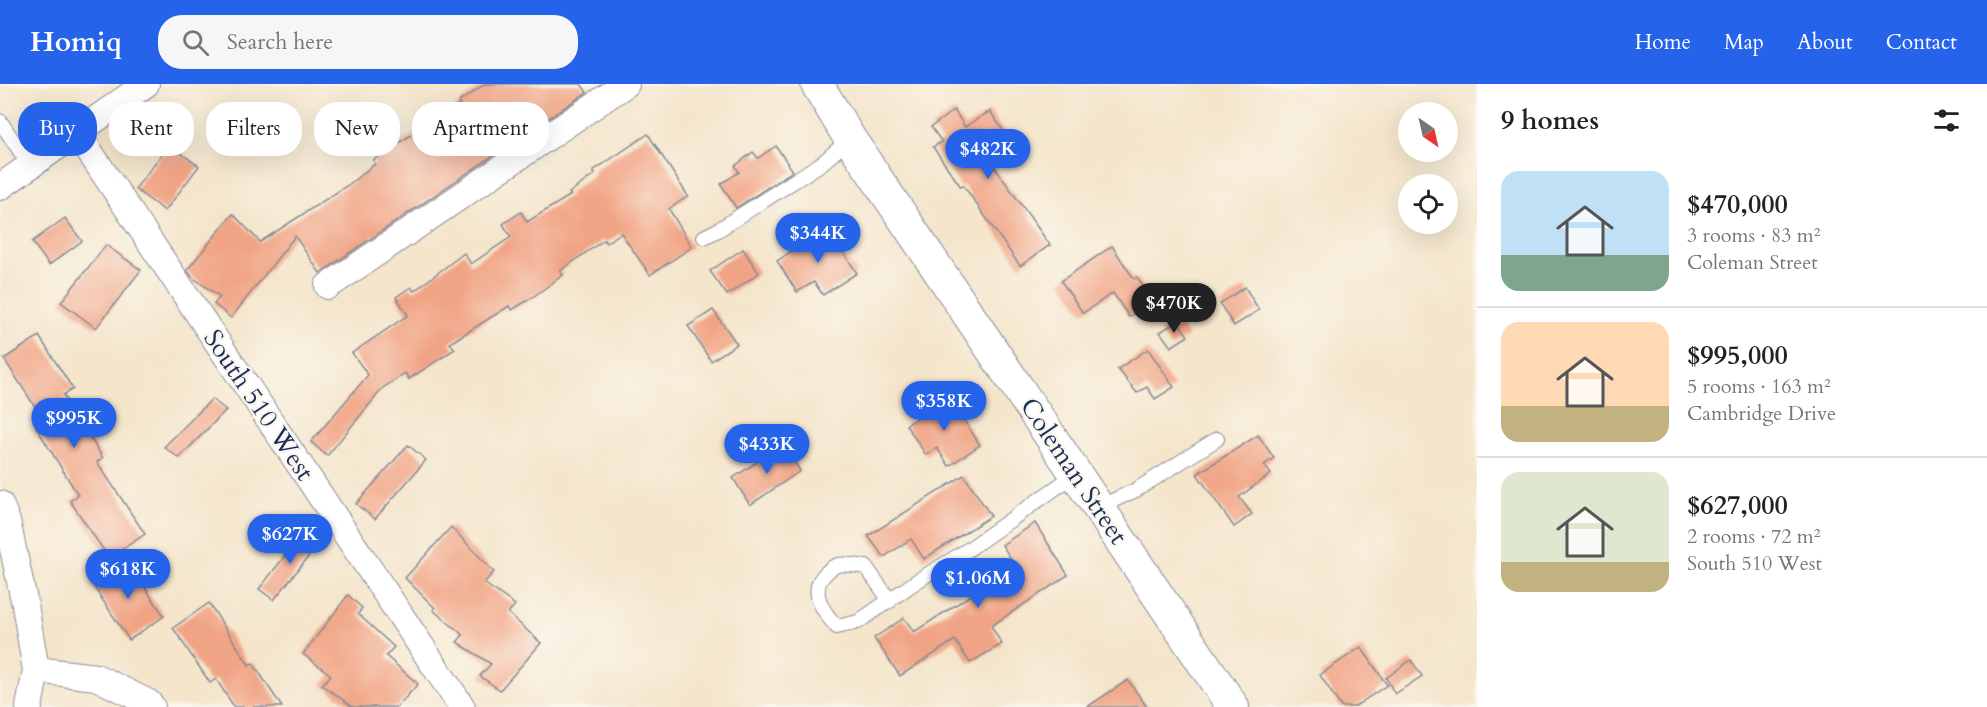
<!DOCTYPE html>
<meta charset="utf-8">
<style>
:root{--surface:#fff;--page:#f6f6f6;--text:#222;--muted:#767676;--line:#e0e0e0;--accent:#2563eb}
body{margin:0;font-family:Cardo,serif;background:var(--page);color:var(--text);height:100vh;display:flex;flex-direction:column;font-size:22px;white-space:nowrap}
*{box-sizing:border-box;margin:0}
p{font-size:20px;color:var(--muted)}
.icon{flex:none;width:33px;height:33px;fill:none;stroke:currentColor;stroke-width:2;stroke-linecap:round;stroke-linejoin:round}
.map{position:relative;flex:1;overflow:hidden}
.panel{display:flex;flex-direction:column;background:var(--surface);width:510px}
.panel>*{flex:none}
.banner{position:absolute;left:18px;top:18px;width:570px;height:54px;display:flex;gap:12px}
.needle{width:39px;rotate:146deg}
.buttons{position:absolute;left:1398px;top:18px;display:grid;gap:12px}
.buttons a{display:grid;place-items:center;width:60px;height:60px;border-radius:50%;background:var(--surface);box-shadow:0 6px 24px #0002;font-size:30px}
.price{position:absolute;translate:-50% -51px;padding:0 14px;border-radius:21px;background:var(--accent);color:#fff;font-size:20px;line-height:39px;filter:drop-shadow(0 2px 3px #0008)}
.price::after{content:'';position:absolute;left:50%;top:36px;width:18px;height:14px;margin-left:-9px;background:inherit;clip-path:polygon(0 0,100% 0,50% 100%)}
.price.active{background:#222;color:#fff}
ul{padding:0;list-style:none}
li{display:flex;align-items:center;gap:18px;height:150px;padding:0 24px}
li+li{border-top:2px solid var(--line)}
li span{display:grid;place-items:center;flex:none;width:168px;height:120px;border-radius:18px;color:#555}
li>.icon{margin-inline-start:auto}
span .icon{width:72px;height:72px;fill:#fffc;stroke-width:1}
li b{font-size:26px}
h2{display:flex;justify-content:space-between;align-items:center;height:72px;padding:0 24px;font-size:26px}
.tag{padding:0 21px;border-radius:24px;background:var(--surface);box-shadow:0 6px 24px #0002;font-size:21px;line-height:54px}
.tag.active{background:var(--accent);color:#fff}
header{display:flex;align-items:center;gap:36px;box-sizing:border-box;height:84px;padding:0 30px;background:var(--accent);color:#fff}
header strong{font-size:28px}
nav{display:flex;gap:33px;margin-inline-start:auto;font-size:21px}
.search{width:420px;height:54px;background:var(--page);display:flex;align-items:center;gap:15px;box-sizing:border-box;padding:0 21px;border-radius:24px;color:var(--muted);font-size:22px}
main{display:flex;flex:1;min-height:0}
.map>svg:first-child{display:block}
.building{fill:#f1a485}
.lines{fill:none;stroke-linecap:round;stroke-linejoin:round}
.service-casing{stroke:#888a94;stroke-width:16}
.minor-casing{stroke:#888a94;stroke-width:28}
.tertiary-casing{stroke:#888a94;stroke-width:34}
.service{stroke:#fff;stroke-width:14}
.minor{stroke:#fff;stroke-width:26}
.tertiary{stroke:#fff;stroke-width:32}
.labels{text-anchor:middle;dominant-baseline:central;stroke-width:4.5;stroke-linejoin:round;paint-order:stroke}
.street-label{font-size:26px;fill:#1b2f5e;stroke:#fbf7ec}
</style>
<header>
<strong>Homiq</strong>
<div class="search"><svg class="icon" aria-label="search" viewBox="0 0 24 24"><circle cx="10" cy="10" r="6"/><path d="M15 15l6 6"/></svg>Search here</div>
<nav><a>Home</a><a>Map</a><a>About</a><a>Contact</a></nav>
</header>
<main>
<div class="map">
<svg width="1477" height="623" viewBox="0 0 1477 623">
<rect width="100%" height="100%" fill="#fbf7ec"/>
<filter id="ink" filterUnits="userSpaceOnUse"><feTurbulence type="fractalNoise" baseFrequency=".0167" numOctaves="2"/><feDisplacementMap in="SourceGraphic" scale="12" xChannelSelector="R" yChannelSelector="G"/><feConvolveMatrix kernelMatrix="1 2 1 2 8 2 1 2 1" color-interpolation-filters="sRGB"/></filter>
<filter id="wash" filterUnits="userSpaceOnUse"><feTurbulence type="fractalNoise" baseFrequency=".008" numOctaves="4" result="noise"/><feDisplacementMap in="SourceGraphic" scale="24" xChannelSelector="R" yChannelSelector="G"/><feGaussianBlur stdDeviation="1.35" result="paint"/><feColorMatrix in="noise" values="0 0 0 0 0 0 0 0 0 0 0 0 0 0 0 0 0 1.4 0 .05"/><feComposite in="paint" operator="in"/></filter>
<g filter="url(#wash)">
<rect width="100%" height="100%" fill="#f4e5cb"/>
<g id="blocks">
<!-- building -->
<g class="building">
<polygon points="485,0 581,0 587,8 320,189 295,152 231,234 214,220 220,213 192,193 187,186 233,130 260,158 348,101 375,80 373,76 417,47 419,50 460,20 459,18"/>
<polygon points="954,26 965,43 990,27 1016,66 993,81 1050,161 1020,182 963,101 961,103 933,63 942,58 931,43"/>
<polygon points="648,50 688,112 669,125 692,163 650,191 621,149 606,159 604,156 560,187 563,191 530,215 512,226 509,222 450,259 455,265 409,295 405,289 383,304 327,372 311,358 368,291 352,269 408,231 396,213 411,203 414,207 464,169 471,180 511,153 503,140 521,128 527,138 571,111 569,109 595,90 593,87"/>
<polygon points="169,61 199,82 165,127 135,105"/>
<polygon points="776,62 793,87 736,124 721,100 739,88 735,82 753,68 758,74"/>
<polygon points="65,134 82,157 49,181 32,158"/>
<polygon points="827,143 857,189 823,211 814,198 797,208 777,177"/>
<polygon points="106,161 141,186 96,244 61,218"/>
<polygon points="1112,162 1134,195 1137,193 1153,217 1129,233 1113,209 1083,229 1061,197"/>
<polygon points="743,165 759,189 727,211 710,187"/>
<polygon points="1245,203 1259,226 1234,242 1220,220"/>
<polygon points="713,226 737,260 711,277 688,242"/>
<polygon points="1178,237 1188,252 1171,263 1160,248"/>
<polygon points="39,252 73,305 63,311 103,374 97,378 145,450 109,474 70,417 78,411 36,343 45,338 4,275"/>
<polygon points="1148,265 1174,303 1155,315 1147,303 1137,309 1118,285"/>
<polygon points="949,313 980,361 949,382 937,364 926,371 906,341"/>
<polygon points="212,315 226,326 179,374 164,363"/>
<polygon points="1258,351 1274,374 1264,381 1271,390 1239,413 1252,430 1234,443 1197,390"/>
<polygon points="784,360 800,387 750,421 733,394"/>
<polygon points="408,361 426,376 375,435 356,420"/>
<polygon points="964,391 991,432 924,475 911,455 884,473 868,452"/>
<polygon points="1035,439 1068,491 991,542 1002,560 970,579 955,556 900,592 874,554 904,534 914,548 971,511 975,516 1020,489 1002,461"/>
<polygon points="451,443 494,488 484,499 515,521 508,529 541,559 500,606 480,592 491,580 457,558 463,551 433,526 435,524 405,494"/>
<polygon points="305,446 320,458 274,516 259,505"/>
<polygon points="127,477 164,532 129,556 92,500"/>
<polygon points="348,511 362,524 358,530 394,563 386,572 418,600 397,623 353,623 322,601 331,591 303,570"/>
<polygon points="209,519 249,581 253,579 282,623 234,623 216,595 210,599 173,544"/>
<polygon points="1361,563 1387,601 1354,623 1341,623 1320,591"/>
<polygon points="1411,576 1422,592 1395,610 1386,594"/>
<polygon points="1128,596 1147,623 1087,623"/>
</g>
</g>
</g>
<g filter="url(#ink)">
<use href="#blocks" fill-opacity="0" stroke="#888a94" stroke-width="1.5"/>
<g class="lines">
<!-- service casing -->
<g class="service-casing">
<g id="service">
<polyline points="0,37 30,82"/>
<polyline points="704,153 718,146 822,79 850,55"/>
<polyline points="1099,423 1136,406 1217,355"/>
<path d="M890,517l-24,-34c-9,-1 -19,-4 -28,-2 -4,1 -9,5 -12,8 -19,17 -2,40 11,54l21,-5 59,-41 52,-32 108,-76"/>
</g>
</g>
<!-- minor casing -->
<g class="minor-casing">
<g id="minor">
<polyline points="77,49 462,623"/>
<polyline points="0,103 146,0"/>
<polyline points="328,202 626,0"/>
<polyline points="0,420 7,437 25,521 36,586 29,623"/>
<polyline points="36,586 96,593 149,619 152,623"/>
</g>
</g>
<!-- tertiary casing -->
<g class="tertiary-casing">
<polyline id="tertiary" points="817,0 850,55 1233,623"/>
</g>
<!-- service -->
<use href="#service" class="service"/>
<!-- minor -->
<use href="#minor" class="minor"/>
<!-- tertiary -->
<use href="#tertiary" class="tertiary"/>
</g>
</g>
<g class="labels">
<!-- street labels -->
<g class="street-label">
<text transform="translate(259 321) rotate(56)">South 510 West</text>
<text transform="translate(1074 387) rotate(56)">Coleman Street</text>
</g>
</g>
</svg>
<div class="buttons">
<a><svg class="needle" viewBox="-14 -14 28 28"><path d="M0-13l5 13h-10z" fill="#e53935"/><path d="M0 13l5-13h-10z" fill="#767676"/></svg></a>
<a><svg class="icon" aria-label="locate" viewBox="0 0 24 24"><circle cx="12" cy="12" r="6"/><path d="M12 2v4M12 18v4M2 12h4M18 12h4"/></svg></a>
</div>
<b class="price" style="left:988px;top:96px">$482K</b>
<b class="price" style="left:818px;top:180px">$344K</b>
<b class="price active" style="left:1174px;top:250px">$470K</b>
<b class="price" style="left:944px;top:348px">$358K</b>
<b class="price" style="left:74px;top:365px">$995K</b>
<b class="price" style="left:767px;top:391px">$433K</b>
<b class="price" style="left:290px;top:481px">$627K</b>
<b class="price" style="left:128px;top:516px">$618K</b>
<b class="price" style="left:978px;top:525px">$1.06M</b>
<div class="banner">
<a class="tag active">Buy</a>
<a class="tag">Rent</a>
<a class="tag">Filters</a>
<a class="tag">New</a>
<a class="tag">Apartment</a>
</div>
</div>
<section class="panel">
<h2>9 homes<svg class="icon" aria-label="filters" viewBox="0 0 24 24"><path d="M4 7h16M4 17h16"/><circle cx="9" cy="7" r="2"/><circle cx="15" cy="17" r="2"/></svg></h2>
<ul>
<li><span style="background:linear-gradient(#bfe0f5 70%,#7fa58c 0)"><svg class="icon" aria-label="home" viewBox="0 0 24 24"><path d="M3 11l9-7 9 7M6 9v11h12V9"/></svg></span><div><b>$470,000</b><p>3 rooms · 83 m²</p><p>Coleman Street</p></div></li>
<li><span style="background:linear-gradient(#ffd9b3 70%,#c2b280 0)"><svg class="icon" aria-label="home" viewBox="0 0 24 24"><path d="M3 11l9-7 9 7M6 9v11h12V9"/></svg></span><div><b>$995,000</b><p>5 rooms · 163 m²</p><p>Cambridge Drive</p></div></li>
<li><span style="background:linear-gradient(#dfe7d0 75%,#c2b280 0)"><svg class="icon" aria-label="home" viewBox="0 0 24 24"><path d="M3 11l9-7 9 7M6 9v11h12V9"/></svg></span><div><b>$627,000</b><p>2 rooms · 72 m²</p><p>South 510 West</p></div></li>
</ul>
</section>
</main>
